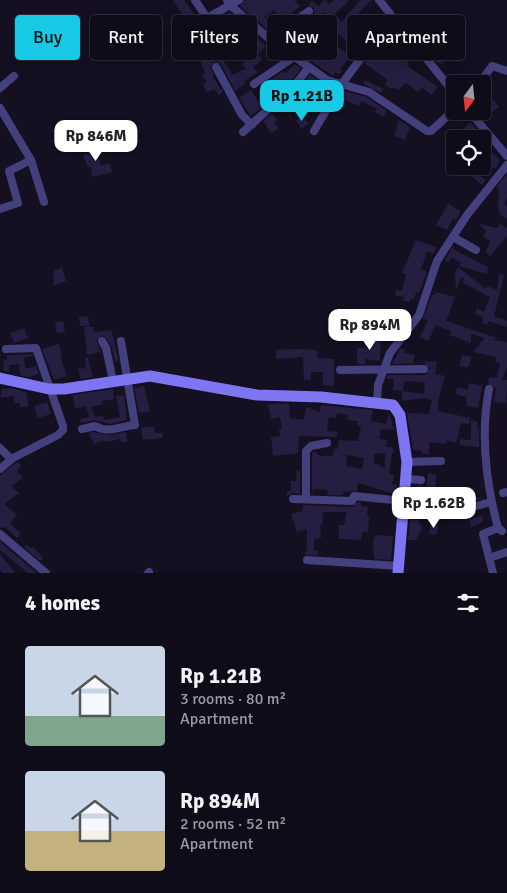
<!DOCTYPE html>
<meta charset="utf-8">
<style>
:root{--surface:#0f0c1a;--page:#181523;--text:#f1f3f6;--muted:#9b9ba2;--line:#2f2c39;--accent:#16cae6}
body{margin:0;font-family:Signika,sans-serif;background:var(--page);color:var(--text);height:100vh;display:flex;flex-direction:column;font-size:19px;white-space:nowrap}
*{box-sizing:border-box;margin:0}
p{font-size:16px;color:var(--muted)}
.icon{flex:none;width:28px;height:28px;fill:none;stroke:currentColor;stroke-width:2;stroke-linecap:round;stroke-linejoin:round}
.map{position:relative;height:573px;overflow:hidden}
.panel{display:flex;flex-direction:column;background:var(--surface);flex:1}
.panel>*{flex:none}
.banner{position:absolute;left:15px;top:15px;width:478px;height:45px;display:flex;gap:10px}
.needle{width:32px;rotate:195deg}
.tools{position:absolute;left:446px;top:75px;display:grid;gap:10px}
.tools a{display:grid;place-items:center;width:45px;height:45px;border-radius:5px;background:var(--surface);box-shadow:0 2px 12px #0003,0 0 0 1px var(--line);font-size:25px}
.price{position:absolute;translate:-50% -42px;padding:0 11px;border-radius:10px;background:#fff;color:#222;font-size:16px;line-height:32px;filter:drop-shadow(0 1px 2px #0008)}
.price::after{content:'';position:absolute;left:50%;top:30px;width:15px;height:11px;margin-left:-8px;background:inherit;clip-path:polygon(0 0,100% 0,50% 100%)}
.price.active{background:var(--accent);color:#111}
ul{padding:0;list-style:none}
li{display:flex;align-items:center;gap:15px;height:125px;padding:0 25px}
li span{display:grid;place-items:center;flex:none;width:140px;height:100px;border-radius:5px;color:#555}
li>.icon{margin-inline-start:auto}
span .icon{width:60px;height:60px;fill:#fffc;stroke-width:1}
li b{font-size:21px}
h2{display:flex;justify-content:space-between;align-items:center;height:60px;padding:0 25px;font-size:21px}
.chip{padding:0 18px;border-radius:5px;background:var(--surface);box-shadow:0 2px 12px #0003,0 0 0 1px var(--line);font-size:18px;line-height:45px}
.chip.active{background:var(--accent);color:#111}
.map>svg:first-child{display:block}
.building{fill:#261e41;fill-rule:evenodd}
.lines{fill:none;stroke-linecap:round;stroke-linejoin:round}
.street{stroke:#44407d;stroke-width:8}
.secondary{stroke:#7d75f2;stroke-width:11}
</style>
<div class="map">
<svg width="507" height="573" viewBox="0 0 507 573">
<rect width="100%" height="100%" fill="#141022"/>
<!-- building -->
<g class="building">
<polygon points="173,0 184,0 195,15 186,21"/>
<polygon points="245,0 294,0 300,6 283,21 274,10 264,17 277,30 273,34 240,6"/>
<polygon points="325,0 329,5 334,0 349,0 334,15 342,22 360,0 371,0 352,20 360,26 355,32 365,40 362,44 350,34 346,40 328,27 332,21 325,12 297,30 304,38 294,50 282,41 314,14 314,8 308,5 312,1 318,6"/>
<path d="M230,12l36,34 -8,8 4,6 -9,7 5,5 -14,9 2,2 -11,8 -14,-27 -4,-3 -5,3 -2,3 4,7 -2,2 11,16 -4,3 -5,-6 -7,3 -4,-7 4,-4 -5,-5 3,-3 -6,-16 13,-6 -9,-14 -10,6 -11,-16 6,-4v5l4,4 14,-7 4,4zM229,22l11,12 7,12 -7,5 6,10 -4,3 4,5 -14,6 -6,-11 -11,-12 13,-9 -9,-12z"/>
<polygon points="384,15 389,21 384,27 400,39 394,48 409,63 407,66 438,87 431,95 422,87 418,92 406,83 398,90 394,87 392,89 385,85 388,80 364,63 371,50 365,46 378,29 376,28"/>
<polygon points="420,20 427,27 425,30 445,49 441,55 446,60 442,64 435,61 411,31"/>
<polygon points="328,39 345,52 348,49 354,53 340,69 342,70 339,74 335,72 333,76 304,56 313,49 317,53"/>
<polygon points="294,64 301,68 291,81 269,99 259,87 284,71 286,73"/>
<polygon points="310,75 330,87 325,93 328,95 318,113 301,99 292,108 289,105 280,113 277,109 299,89"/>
<polygon points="365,80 384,89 381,93 363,84"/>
<polygon points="483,88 499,107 483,119 477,111 482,111"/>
<polygon points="251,90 262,107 251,116 239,98"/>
<polygon points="344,91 367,97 387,111 384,117 375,112 377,108 361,101 359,106 344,100 346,96 342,94"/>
<polygon points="272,114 277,120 274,123 279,128 271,133 263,121"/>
<polygon points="301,116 309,123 302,129 296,121"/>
<polygon points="399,120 410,127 405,140 394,136"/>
<polygon points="470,122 476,128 471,133 478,139 459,139 462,135 459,133"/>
<polygon points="89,143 96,143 101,166 109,163 112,172 92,177 91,167 88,167 83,155 90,153"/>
<polygon points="482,143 500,160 495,169 488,163 479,175 486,180 482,185 471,176 478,166 482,170"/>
<polygon points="507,174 507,196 504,205 507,206 507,219 499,214 501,212 498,210 499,190 496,187"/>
<polygon points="448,204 461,211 456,220 453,218 447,230 436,225"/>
<polygon points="479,224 497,228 500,224 507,228 507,236 490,256 486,252 490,241 483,237 486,231"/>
<polygon points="416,240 436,247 434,254 427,251 421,270 426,271 426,274 419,293 416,292 414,300 411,299 410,302 403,301 404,297 395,295 396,290 402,291 406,274 402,273"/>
<polygon points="454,245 453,249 488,267 487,274 459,266 461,262 451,258 449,262 445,260"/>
<polygon points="62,267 66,281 53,286 54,271"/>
<polygon points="458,267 486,289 487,286 497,290 499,273 504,276 494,316 507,321 506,327 489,321 487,325 482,322 483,317 475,314 477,308 484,312 490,297 463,283 464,278 461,277 456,291 455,273"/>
<polygon points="436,292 455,297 446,321 497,338 494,340 507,342 507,366 502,380 507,380 506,403 494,402 496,388 488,384 489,377 497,378 500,363 495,362 497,357 473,352 485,338 471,334 471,343 450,335 451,331 436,325 428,341 420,337 428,320 423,319 432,295 435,295"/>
<polygon points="88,316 89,326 80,326 79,317"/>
<polygon points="63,321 65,332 57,333 55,323"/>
<polygon points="84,327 93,327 94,332 111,330 119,361 115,361 111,345 103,335 96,340 101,352 87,355"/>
<polygon points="24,328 28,338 14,343 10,333"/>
<polygon points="368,337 381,337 380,361 365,359 365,364 357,364 357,348 368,348"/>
<polygon points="59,344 62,355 60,356 67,376 54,380 42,349"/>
<polygon points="298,349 317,350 317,358 334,359 334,386 323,385 323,372 311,372 311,380 304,380 303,357 276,359 276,350"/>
<polygon points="400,349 405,350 404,353 415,355 413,363 437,361 435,374 445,376 438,401 438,411 470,418 469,424 461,423 456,443 447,440 446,444 429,442 429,454 422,454 422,451 413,450 407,413 429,414 432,400 424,398 402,401 402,391 424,394 425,382 404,381 403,391 393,390 394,379 386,379 388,375 425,375 430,368 424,363 392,364"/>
<polygon points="32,354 33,356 24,358 25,369 36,366 39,374 29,377 20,375 19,364 9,365 9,372 4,371 3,360 7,360 7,355"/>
<polygon points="462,355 472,357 468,367 459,366"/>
<polygon points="85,358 88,358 93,377 81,379 78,369 86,368"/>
<polygon points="469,383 482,386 478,408 467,406 466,397 456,394 457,387 468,390"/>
<polygon points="134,386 136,388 144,386 150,411 139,413"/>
<polygon points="12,388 27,393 28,407 20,407 20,403 14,403 14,396 0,398 2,389"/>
<polygon points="113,389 114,399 102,401 103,404 91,407 95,417 103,416 104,420 120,417 116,396 124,395 127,420 110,424 94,420 82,423 79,419 89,417 86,406 75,408 73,395"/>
<polygon points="47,402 51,414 38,418 34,406"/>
<path d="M268,404h21l1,14 14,2 2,-13 14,5 1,-7 52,5 -2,11 15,3 3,-12 5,18 -13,-1 -2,10 8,1 -1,7h7l1,5 -2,1 -3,21 5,1 -2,9 5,1 -2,9 -37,-11 -1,8 -14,1v3h-16l1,-5 -15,-1 -1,5v-41l2,-2 6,5h13l1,-8 4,1 1,-9 19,1 3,-15h-4l1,-5 -11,-1 1,-5 -11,-2 -1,5 -7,-1 -2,14 10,1v5l-38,-1 -1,17 -25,3 -2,-19 9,-1 -1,-7h3l-2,-12 -9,2zM385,453v15l-11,-5v-9zM347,455l17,3 -2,11 -16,-3z"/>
<polygon points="471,420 478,422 477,429 479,429 479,447 460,445 460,439 471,440"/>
<polygon points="154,426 155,433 163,433 162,438 143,440 141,428"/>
<polygon points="94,432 110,435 126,432 127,442 121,442 120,439 105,442 104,440 94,444 89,433"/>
<polygon points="17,462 21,466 17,471 23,478 11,486 19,493 4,504 17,515 10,523 21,534 17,538 5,527 0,528 0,475"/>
<polygon points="297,470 300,471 300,494 293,493 287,496 287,491 291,491 291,481 296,481"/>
<polygon points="428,473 436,475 435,497 424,495 426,508 414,509 413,495 418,485 426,487"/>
<polygon points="444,486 450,488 444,496 449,504 439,504"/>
<polygon points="468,489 474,491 474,498 484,498 462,504 455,501 459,498 466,498"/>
<polygon points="358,502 361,502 361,506 368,507 367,516 369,516 368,532 362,532 361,540 339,539 339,525 344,525 347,512 323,512 322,525 320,525 321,538 314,539 314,551 318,551 318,555 305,555 305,551 307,551 307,529 297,532 291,514 303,511 303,505 352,507"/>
<polygon points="482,516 483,522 471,527 469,519"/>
<polygon points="410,520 418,520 422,528 416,540 408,540"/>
<polygon points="431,523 439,525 436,535 429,534"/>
<polygon points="375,535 393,536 391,560 374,559 373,542"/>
<polygon points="0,541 14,554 37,573 28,573 0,550"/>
<polygon points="26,545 31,548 33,547 43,558 40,561 24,547"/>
<polygon points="0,554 15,573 3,573 0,570"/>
</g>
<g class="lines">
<!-- street -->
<g class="street">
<polyline points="195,0 207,18"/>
<polyline points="227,0 230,5 239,0"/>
<polyline points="379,0 455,94"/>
<polyline points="193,26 230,5 273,42 309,67"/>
<polyline points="273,42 292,23 309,11"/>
<polyline points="216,67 242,115 252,125"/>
<polyline points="254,84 294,57 312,42"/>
<polyline points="479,84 492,66 507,71"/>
<polyline points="0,88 14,76"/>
<polyline points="0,108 31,160 44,202"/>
<polyline points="469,111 507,156"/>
<polyline points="314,131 341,85 364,54"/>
<polyline points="243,132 295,85 309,67 327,80 369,92 427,131 431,131 455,109"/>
<polyline points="0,209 18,203 9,171 31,160"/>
<polyline points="453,237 476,250"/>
<polyline points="102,341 106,348 113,381"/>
<polyline points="340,370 424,369"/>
<path d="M489,389c-9,47 -3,94 9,139"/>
<polyline points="377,403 378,385 390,353 419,315 437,261 467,215 507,165"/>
<path d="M82,429l13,-3c14,8 25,0 40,-1l-14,-84"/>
<polyline points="0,448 11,459"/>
<polyline points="407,462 441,461"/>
<polyline points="0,469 13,458 58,435 63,430 63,426 36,348 6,349"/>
<polyline points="407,479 421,480"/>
<polyline points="503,493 507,492"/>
<polyline points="293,499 352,501 354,496 403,501"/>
<polyline points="306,499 306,451 311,446 327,443"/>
<polyline points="401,515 450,513 491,502"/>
<polyline points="0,534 46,573"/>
<polyline points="489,558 507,552"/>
<polyline points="307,560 399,566"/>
<polyline points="148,573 149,572"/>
<polyline points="493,573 483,534 498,528 502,531"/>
</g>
<!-- secondary -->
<polyline class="secondary" points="0,378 49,389 64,389 150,376 257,395 321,397 393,405 400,415 407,462 398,573"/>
</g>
</svg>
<div class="tools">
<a><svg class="needle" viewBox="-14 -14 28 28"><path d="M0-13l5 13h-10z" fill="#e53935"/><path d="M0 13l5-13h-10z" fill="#9b9ba2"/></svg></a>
<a><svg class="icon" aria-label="locate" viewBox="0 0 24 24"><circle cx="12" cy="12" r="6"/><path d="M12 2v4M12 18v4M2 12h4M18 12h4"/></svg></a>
</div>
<b class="price active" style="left:302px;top:122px">Rp 1.21B</b>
<b class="price" style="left:96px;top:162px">Rp 846M</b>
<b class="price" style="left:370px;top:351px">Rp 894M</b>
<b class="price" style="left:434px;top:529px">Rp 1.62B</b>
<div class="banner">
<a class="chip active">Buy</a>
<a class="chip">Rent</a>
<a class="chip">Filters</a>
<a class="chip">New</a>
<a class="chip">Apartment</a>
</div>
</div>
<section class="panel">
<h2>4 homes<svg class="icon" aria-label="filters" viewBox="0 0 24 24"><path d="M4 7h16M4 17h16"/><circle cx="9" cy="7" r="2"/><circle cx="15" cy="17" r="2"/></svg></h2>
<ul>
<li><span style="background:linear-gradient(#c9d6e8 70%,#7fa58c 0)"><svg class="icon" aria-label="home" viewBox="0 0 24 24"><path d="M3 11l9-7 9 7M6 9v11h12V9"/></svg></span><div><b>Rp 1.21B</b><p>3 rooms · 80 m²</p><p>Apartment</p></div></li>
<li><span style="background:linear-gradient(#c9d6e8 60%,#c2b280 0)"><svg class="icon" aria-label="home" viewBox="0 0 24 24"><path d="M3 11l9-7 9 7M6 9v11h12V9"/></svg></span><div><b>Rp 894M</b><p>2 rooms · 52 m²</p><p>Apartment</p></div></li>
</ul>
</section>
